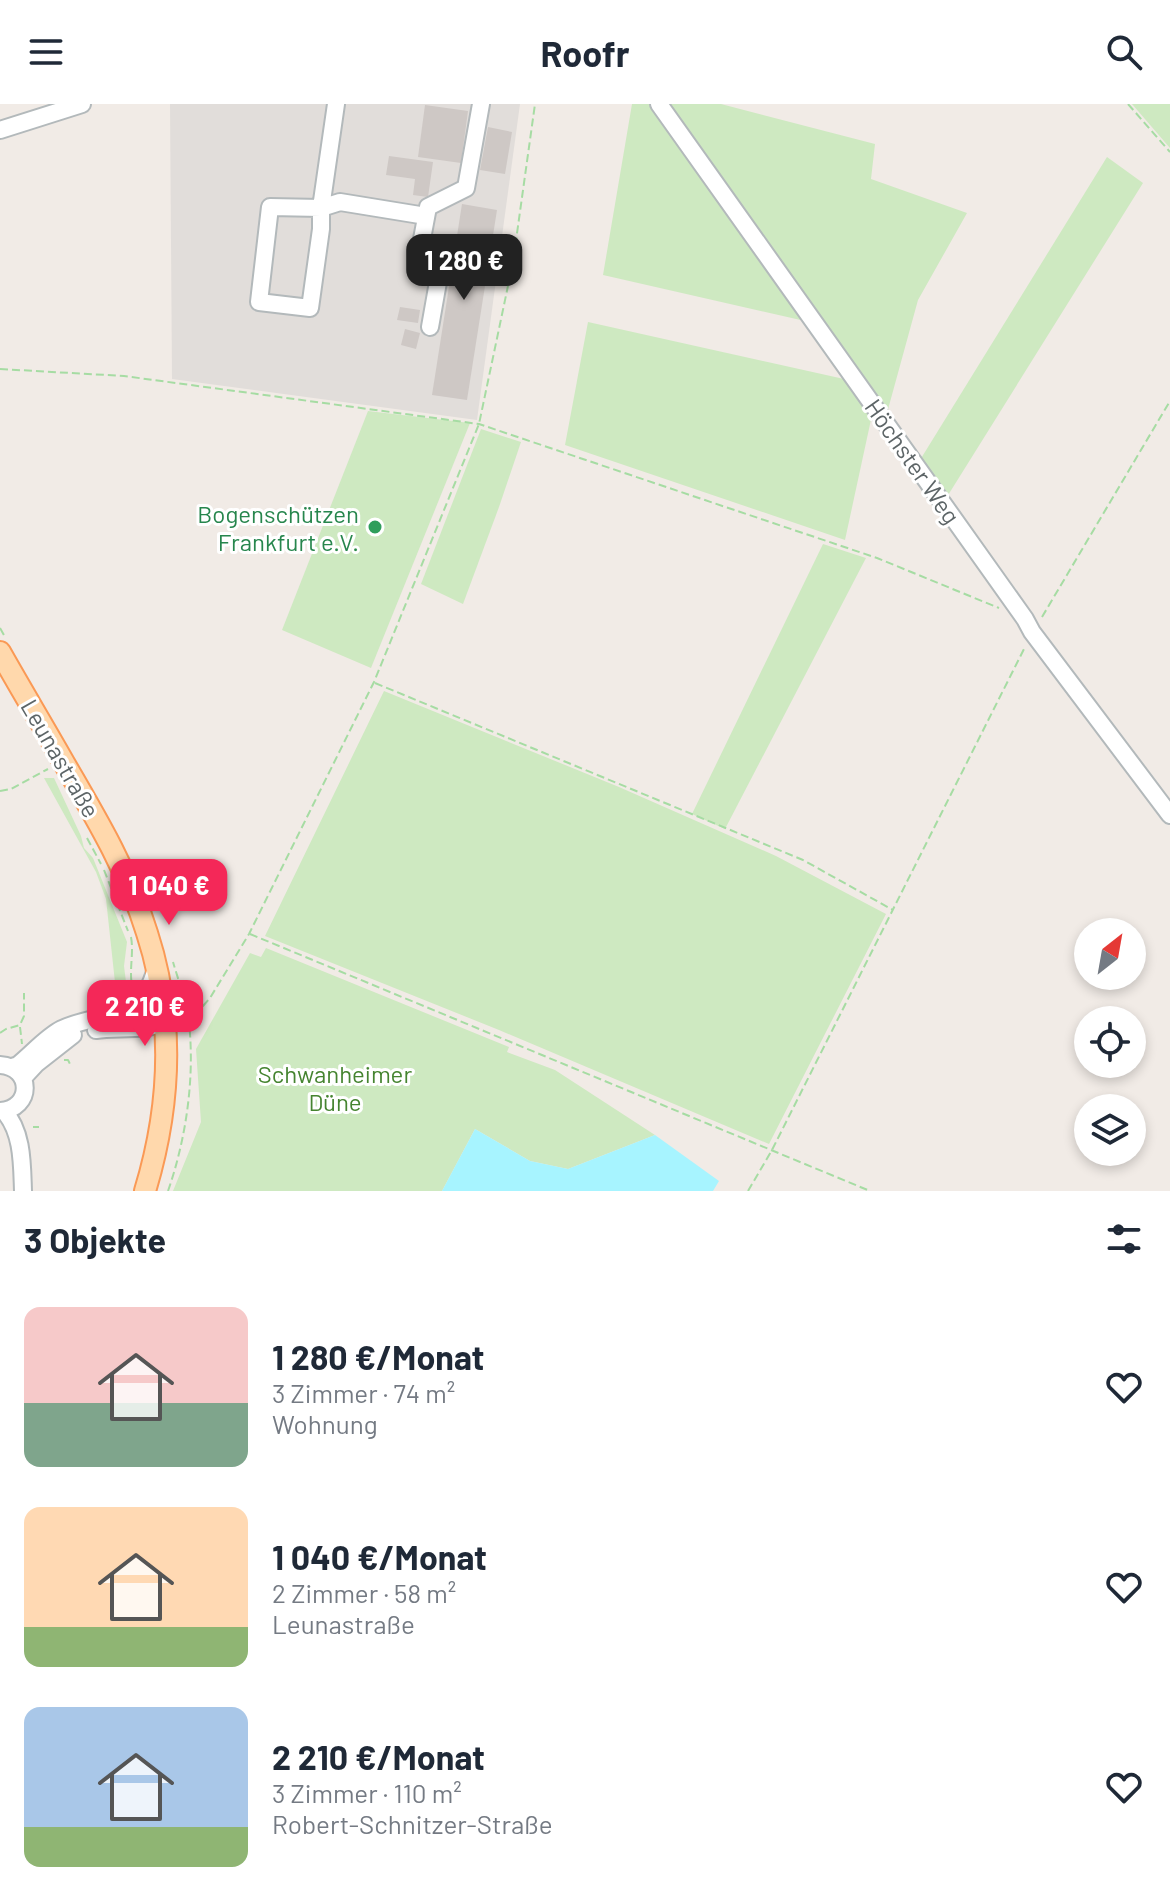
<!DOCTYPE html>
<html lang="de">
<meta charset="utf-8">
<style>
:root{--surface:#fff;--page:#f2f2f3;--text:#1f2937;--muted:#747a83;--accent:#f42858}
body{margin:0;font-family:Barlow,sans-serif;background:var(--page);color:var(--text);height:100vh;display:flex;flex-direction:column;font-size:30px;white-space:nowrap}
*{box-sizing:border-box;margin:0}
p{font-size:26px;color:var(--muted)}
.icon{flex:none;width:44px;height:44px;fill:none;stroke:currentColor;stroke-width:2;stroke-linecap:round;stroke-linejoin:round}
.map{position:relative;height:1087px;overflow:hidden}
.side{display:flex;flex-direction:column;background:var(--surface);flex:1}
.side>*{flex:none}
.needle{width:52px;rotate:31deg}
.controls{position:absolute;left:1074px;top:814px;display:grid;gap:16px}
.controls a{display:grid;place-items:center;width:72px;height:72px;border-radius:50%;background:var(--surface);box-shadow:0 4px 12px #0003;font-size:40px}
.price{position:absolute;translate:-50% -68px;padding:0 18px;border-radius:16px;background:var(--accent);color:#fff;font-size:26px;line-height:52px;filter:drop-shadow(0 2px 4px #0008)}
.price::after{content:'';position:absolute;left:50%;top:48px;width:24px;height:18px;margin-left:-12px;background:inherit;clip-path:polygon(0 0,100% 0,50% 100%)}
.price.selected{background:#222;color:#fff}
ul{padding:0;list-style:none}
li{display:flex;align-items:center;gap:24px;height:200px;padding:0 24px}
li span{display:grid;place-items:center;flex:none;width:224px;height:160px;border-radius:16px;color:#555}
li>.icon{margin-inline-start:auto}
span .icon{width:96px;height:96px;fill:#fffc;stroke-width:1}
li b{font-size:34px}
h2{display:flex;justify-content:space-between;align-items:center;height:96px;padding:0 24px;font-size:34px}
header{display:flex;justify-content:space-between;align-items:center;height:104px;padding:0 24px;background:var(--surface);font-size:36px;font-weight:700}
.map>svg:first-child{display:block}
.industrial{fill:#e1ddda}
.green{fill:#cee9c1}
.water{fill:#a7f4ff}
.building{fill:#cec8c5}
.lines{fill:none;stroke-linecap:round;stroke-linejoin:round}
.minor-casing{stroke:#b3b9bb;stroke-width:20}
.major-casing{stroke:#fa9955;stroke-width:24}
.path{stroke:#a6dca3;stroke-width:2;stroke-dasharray:8 4;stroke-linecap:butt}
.minor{stroke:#fff;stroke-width:16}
.major{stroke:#ffd8ac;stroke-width:20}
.leisure-dot{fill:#2e9e5b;stroke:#fff;stroke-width:3}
.labels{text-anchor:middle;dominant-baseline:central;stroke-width:6;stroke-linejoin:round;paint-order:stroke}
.street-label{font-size:24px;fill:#5d6567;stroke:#fff}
.leisure-label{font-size:24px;fill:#27864d;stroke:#fff;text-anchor:end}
.park-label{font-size:24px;fill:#458430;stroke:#fff}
</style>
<header><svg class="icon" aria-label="menu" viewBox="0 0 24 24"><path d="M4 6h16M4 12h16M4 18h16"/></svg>Roofr<svg class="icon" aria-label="search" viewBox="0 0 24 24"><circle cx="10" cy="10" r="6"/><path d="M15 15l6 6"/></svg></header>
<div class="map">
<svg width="1170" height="1087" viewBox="0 0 1170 1087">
<rect width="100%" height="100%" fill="#f1ebe6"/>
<!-- industrial -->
<polygon class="industrial" points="170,0 520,0 477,316 172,275"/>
<!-- green -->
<g class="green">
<polygon points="632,0 721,0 875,40 871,75 967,109 918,196 887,309 805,217 603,171"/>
<polygon points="1132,0 1170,0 1170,44"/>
<polygon points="1107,53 1143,79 945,396 920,356"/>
<polygon points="588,218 844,275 872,311 845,436 565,341"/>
<polygon points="368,307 470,319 371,564 282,526"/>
<polygon points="481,325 521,338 499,403 463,500 421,480"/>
<polygon points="823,440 866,454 725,725 692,710"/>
<polygon points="384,587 619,683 776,752 886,810 769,1040 499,926 265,832"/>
<polygon points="44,674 54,674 81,732 84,744 93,754 127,838 124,862 127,886 117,897 106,795 96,768"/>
<polygon points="266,844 509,943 507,948 555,966 655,1031 568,1065 530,1057 475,1025 442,1087 173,1087 201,1018 196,945 250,849 261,853"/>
</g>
<!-- water -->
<polygon class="water" points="475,1025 530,1057 568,1065 655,1031 719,1077 713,1087 442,1087"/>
<!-- building -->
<g class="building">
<polygon points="425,1 468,7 461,59 418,53"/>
<polygon points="488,23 512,28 505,70 480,66"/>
<polygon points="389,52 433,58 428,93 413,91 415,75 386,71"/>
<polygon points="462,100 497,106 467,296 432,291"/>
<polygon points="400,203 420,206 418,219 397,216"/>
<polygon points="405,225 420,229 416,245 401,241"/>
</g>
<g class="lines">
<!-- minor casing -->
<g class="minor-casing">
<g id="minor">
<polyline points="336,0 321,104 321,125 310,204 259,198 270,103 321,104 340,98 426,112"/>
<polyline points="659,0 1025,515 1032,528 1170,711"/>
<polyline points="0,26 82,0"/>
<polyline points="430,223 441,161 422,135 428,103 466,84 481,0"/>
<path d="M129,909c15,-14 22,-26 27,-45"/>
<path d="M96,926c21,-3 51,1 69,-8"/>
<path d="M0,961c33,2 33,44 0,46"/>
<path d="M12,963l6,-2c14,-11 28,-28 44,-36 17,-8 69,-20 87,-16 6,1 11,4 16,9"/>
<polyline points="23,974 36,960 73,931"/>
<path d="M4,1007c19,21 18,54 19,80"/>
</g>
</g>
<!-- major casing -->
<g class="major-casing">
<path id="major" d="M0,548c22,39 45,77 67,116 31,53 62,106 80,165 28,86 24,172 -2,258"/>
</g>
<!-- path -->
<g class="path">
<polyline points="1128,0 1170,48"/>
<polyline points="0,265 124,272 479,320 877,454 999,504"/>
<polyline points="1042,513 1170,297"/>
<polyline points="0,524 5,533"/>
<polyline points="375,579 803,756 893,806"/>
<polyline points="0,687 11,685 48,665"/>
<polyline points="87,734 101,760"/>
<polyline points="104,766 128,827"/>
<polyline points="250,830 870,1087"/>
<path d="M131,833c3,16 -2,32 1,49"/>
<polyline points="181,912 203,902 210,894 249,830 374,578 479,320 513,158 535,0"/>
<polyline points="20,923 22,940"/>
<polyline points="0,929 6,925 20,921 24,912 24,889"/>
<polyline points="64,956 68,956 71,962"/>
<polyline points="33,1023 39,1023"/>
<path d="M168,1087c18,-52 27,-113 21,-168 -3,-21 -10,-41 -16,-61"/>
<polyline points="748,1087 772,1046 1025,543"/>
</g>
<!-- minor -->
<use href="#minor" class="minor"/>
<!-- major -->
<use href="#major" class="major"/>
</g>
<!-- markers -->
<circle class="leisure-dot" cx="375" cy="423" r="8"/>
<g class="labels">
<!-- street labels -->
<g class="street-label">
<text transform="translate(913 357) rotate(55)">Höchster Weg</text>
<text transform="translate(61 654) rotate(60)">Leunastraße</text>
</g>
<!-- leisure labels -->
<g class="leisure-label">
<text x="359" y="409">Bogenschützen<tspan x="359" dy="28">Frankfurt e.V.</tspan></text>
</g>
<!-- park labels -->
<g class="park-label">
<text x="335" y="969">Schwanheimer<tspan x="335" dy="28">Düne</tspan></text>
</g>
</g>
</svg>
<div class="controls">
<a><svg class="needle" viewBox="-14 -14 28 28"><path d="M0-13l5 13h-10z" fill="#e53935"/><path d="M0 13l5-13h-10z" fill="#747a83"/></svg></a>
<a><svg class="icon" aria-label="locate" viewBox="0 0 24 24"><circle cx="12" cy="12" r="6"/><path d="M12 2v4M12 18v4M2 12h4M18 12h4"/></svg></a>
<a><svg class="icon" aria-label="layers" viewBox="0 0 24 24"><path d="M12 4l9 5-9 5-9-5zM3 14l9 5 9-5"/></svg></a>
</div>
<b class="price selected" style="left:464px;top:198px">1 280 €</b>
<b class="price" style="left:169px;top:823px">1 040 €</b>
<b class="price" style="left:145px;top:944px">2 210 €</b>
</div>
<section class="side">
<h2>3 Objekte<svg class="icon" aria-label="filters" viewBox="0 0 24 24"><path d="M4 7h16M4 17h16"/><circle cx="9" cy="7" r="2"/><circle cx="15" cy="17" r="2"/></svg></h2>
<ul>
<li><span style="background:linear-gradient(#f6c9c9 60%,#7fa58c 0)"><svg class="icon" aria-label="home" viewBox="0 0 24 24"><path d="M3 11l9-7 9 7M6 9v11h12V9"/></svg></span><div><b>1 280 €/Monat</b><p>3 Zimmer · 74 m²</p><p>Wohnung</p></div><svg class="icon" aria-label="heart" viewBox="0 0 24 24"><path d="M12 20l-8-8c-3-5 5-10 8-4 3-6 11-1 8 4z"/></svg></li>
<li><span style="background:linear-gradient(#ffd9b3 75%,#8fb573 0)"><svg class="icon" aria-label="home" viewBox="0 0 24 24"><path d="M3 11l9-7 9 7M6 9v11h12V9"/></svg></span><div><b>1 040 €/Monat</b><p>2 Zimmer · 58 m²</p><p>Leunastraße</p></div><svg class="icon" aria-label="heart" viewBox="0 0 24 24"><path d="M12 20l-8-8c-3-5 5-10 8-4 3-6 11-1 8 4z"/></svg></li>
<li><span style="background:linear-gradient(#a9c7e8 75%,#8fb573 0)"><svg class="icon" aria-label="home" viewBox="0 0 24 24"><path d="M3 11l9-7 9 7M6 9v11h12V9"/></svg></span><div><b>2 210 €/Monat</b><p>3 Zimmer · 110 m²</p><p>Robert-Schnitzer-Straße</p></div><svg class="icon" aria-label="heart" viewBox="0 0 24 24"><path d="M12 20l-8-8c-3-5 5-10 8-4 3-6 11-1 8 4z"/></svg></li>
</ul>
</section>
